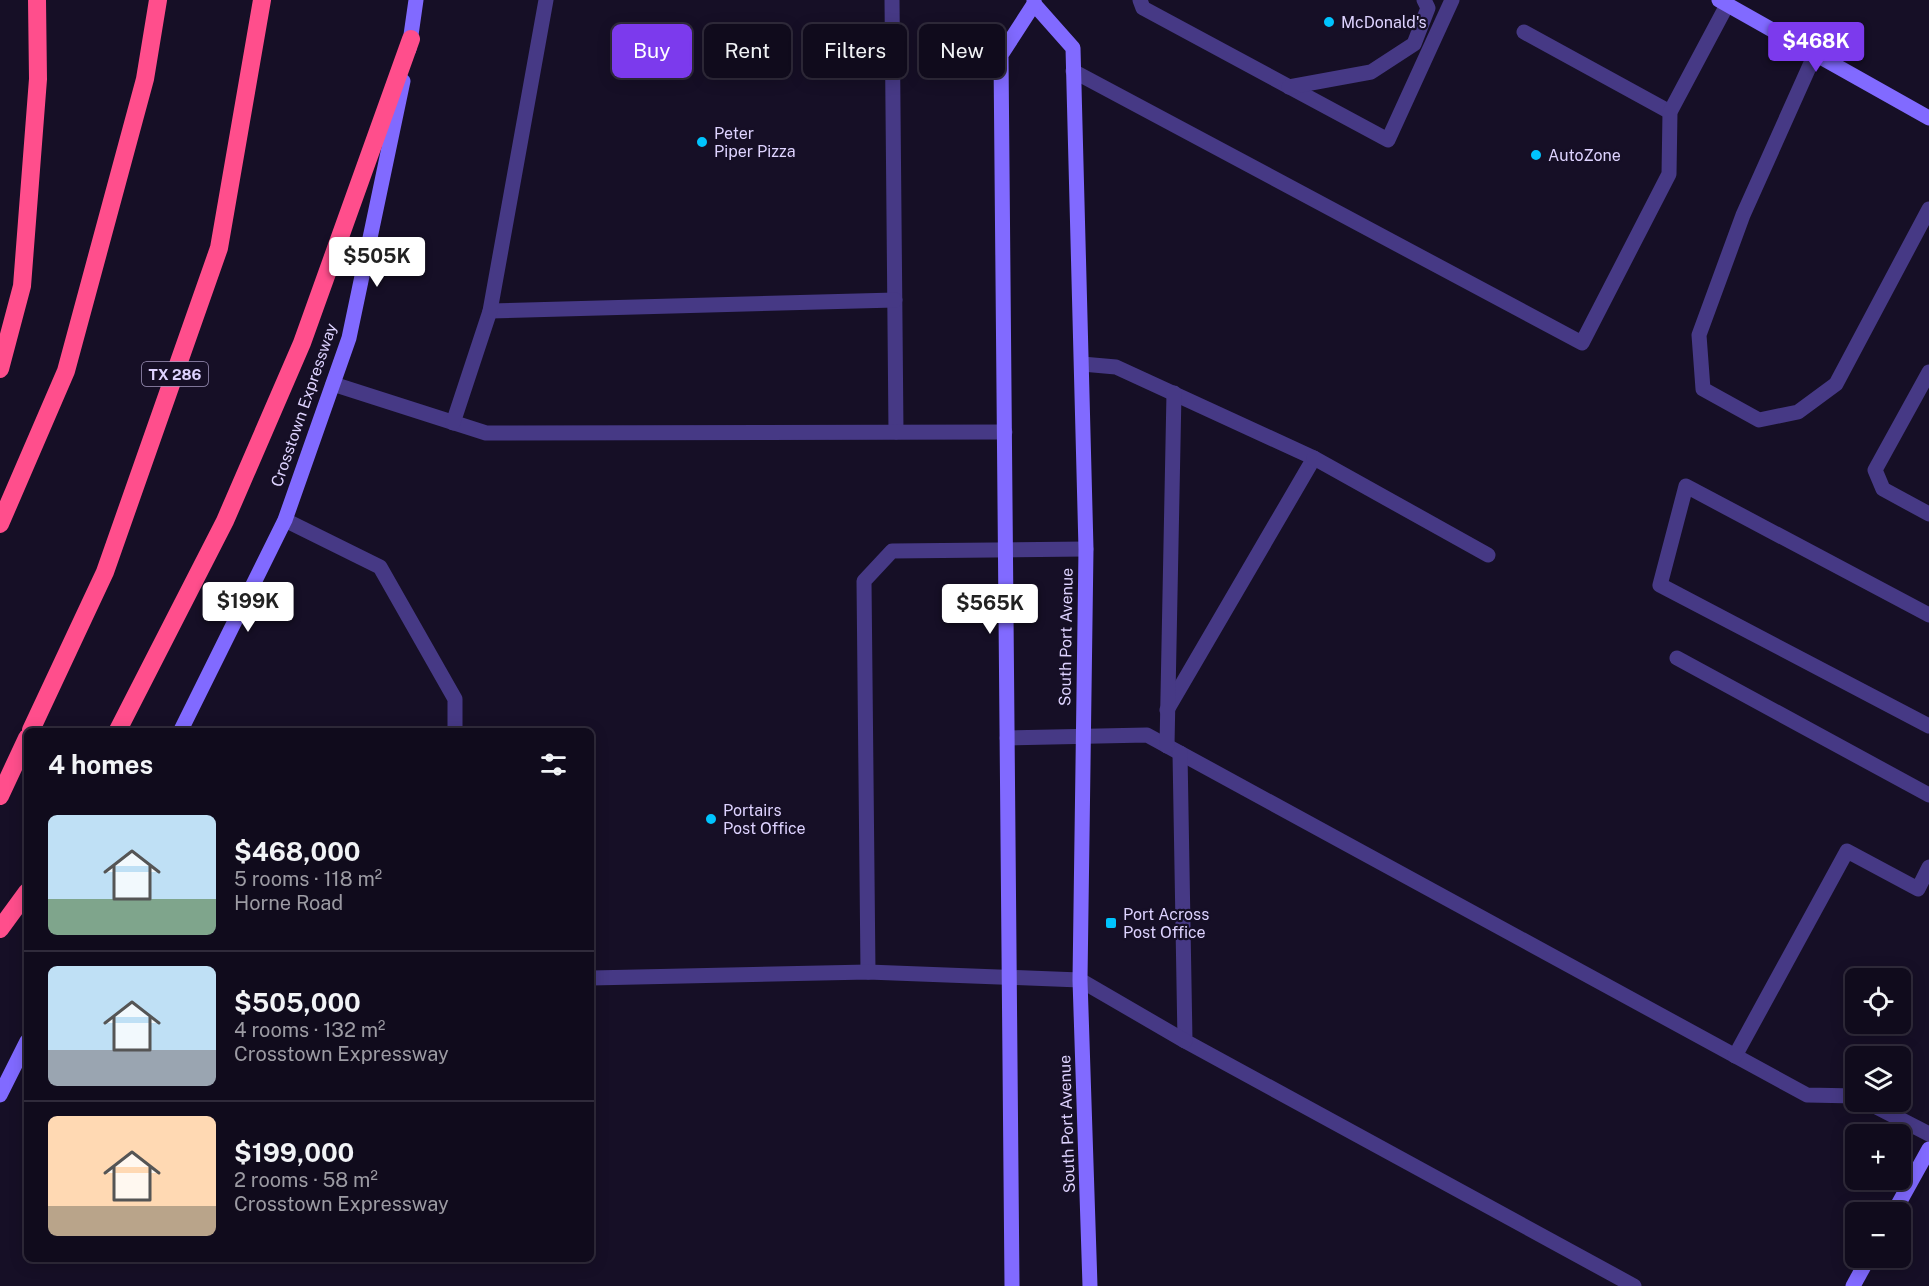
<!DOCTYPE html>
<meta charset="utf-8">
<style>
:root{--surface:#100b1c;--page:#1e1929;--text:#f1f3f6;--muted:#9c9ba3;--line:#302b3b;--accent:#7c3aed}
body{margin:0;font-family:"Public Sans",sans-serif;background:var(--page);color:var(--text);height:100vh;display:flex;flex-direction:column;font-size:22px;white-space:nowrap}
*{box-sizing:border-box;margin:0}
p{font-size:20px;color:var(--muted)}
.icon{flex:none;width:33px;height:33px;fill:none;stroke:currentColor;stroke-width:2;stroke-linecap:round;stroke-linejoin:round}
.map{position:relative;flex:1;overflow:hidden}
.side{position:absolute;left:24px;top:728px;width:570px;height:534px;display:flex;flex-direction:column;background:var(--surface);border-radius:9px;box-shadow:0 3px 15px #0003,0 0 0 2px var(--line)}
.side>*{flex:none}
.hud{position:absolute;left:612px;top:24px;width:570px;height:54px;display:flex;gap:12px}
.controls{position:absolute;left:1845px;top:968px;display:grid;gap:12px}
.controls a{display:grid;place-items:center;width:66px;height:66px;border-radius:9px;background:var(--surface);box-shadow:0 3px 15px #0003,0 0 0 2px var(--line);font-size:30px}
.price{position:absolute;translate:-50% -51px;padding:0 14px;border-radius:6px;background:#fff;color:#222;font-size:20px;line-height:39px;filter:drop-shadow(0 2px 3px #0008)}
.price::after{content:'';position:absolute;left:50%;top:36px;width:18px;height:14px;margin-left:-9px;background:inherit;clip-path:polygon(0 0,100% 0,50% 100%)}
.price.active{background:var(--accent);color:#fff}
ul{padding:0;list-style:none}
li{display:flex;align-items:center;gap:18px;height:150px;padding:0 24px}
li+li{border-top:2px solid var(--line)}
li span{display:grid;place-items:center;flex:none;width:168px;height:120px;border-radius:9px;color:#555}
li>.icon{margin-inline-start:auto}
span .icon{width:72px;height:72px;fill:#fffc;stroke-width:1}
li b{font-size:26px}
h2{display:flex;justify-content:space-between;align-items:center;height:72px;padding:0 24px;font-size:26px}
.chip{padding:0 21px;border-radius:9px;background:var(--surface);box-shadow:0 3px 15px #0003,0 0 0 2px var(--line);font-size:21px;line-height:54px}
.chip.active{background:var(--accent);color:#fff}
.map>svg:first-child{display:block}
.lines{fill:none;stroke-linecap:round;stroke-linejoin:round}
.lane{stroke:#463985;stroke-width:15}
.secondary{stroke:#816aff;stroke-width:15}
.highway{stroke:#ff4e8c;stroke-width:18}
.poi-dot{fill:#00c4fe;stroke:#160f26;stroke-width:2}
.labels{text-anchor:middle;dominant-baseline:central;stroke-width:4.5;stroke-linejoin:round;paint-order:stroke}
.shield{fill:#160f26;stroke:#a298be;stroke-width:1.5}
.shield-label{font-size:15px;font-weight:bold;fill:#ded3ff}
.poi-label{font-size:16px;fill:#ded3ff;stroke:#160f26;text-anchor:start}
.street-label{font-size:16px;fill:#ded3ff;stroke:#160f26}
</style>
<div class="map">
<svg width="1929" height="1286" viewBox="0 0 1929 1286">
<rect width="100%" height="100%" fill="#160f26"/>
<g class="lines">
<!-- lane -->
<g class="lane">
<polyline points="892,0 896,432"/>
<polyline points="1140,0 1143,8 1388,140 1452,0"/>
<polyline points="1524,32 1670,112"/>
<polyline points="1815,54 1743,215 1699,335 1703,389 1759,420 1798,412 1836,384 1929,209"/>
<polyline points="1073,71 1582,343 1669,174 1670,112 1727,5"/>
<polyline points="1289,87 1371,72 1414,44 1428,8 1424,0"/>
<polyline points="490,311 895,300"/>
<polyline points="1082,364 1116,367 1314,458 1167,710"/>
<polyline points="1929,372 1875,470 1883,489 1929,514"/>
<polyline points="333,384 486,433 1005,432"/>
<polyline points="453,423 490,311 546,0"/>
<polyline points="1314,458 1488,555"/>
<polyline points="285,520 380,567 455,699 455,730"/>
<polyline points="1929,615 1686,486 1660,585 1929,726"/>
<polyline points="1677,658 1929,795"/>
<polyline points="1007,738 1147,735 1807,1095 1856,1096"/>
<polyline points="1167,746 1174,393"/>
<polyline points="1180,753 1185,1041 1634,1286"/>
<polyline points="868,972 864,581 892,551 1086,549"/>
<polyline points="591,978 868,972 1080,980 1185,1041"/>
<polyline points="1735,1056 1847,851 1918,889 1929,867"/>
<polyline points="1865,1101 1929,1134"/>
</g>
<!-- secondary -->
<g class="secondary">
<polyline points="1719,0 1929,118"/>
<polyline points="1034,4 1073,48 1086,549 1080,980 1090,1286"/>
<polyline points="409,49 416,0"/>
<polyline points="181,730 285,520 349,338 403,81"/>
<polyline points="0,1095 27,1041"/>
<polyline points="1894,1212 1929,1149"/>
<polyline points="1012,1286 1001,55 1034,4 1034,0"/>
<polyline points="1853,1286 1869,1257"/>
</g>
<!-- highway -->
<g class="highway">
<polyline points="0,369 22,286 38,79 37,0"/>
<polyline points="0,524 66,371 145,79 158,0"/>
<polyline points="31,730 105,572 219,248 262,0"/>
<polyline points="118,730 225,521 302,343 411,39"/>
<polyline points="0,796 27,738"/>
<polyline points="0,929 27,892"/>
</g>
</g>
<!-- markers -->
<g class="poi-dot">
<circle cx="1329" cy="22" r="6"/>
<circle cx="702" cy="142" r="6"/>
<circle cx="1536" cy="155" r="6"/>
<circle cx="711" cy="819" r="6"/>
<rect x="1105" y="917" width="12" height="12" rx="3"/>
</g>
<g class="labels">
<!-- shield labels -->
<rect class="shield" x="142" y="362" width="66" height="24" rx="4.5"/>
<g class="shield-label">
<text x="175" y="374">TX 286</text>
</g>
<!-- poi labels -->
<g class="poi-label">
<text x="1341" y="22">McDonald's</text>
<text x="714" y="133">Peter<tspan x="714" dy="18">Piper Pizza</tspan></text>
<text x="1548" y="155">AutoZone</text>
<text x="723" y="810">Portairs<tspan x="723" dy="18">Post Office</tspan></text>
<text x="1123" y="914">Port Across<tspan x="1123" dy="18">Post Office</tspan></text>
</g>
<!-- street labels -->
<g class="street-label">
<text transform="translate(304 405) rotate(-71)">Crosstown Expressway</text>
<text transform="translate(1066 637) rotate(-89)">South Port Avenue</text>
<text transform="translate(1067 1124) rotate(-92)">South Port Avenue</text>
</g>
</g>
</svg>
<div class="controls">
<a><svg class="icon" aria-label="locate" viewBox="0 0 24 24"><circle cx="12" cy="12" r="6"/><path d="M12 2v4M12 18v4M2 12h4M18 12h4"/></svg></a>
<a><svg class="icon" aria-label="layers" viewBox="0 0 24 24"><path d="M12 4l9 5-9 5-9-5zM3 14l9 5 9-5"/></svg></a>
<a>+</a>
<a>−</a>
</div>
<b class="price active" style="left:1816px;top:73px">$468K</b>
<b class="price" style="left:377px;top:288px">$505K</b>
<b class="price" style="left:248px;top:633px">$199K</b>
<b class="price" style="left:990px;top:635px">$565K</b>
<div class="hud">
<a class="chip active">Buy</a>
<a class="chip">Rent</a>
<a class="chip">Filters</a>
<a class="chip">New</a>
</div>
<section class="side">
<h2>4 homes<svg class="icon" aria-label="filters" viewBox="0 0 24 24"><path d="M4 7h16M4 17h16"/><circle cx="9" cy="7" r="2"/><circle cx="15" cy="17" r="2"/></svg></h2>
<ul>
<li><span style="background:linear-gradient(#bfe0f5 70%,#7fa58c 0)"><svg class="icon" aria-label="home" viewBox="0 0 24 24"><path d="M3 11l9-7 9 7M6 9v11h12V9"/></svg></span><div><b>$468,000</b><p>5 rooms · 118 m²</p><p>Horne Road</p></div></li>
<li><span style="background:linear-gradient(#bfe0f5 70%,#9aa5b1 0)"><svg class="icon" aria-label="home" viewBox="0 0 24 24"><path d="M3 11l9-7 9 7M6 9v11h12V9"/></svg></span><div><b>$505,000</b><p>4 rooms · 132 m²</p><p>Crosstown Expressway</p></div></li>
<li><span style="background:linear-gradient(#ffd9b3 75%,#b9a48a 0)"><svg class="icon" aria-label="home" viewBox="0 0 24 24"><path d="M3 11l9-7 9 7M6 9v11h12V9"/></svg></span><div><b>$199,000</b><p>2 rooms · 58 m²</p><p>Crosstown Expressway</p></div></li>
</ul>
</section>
</div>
